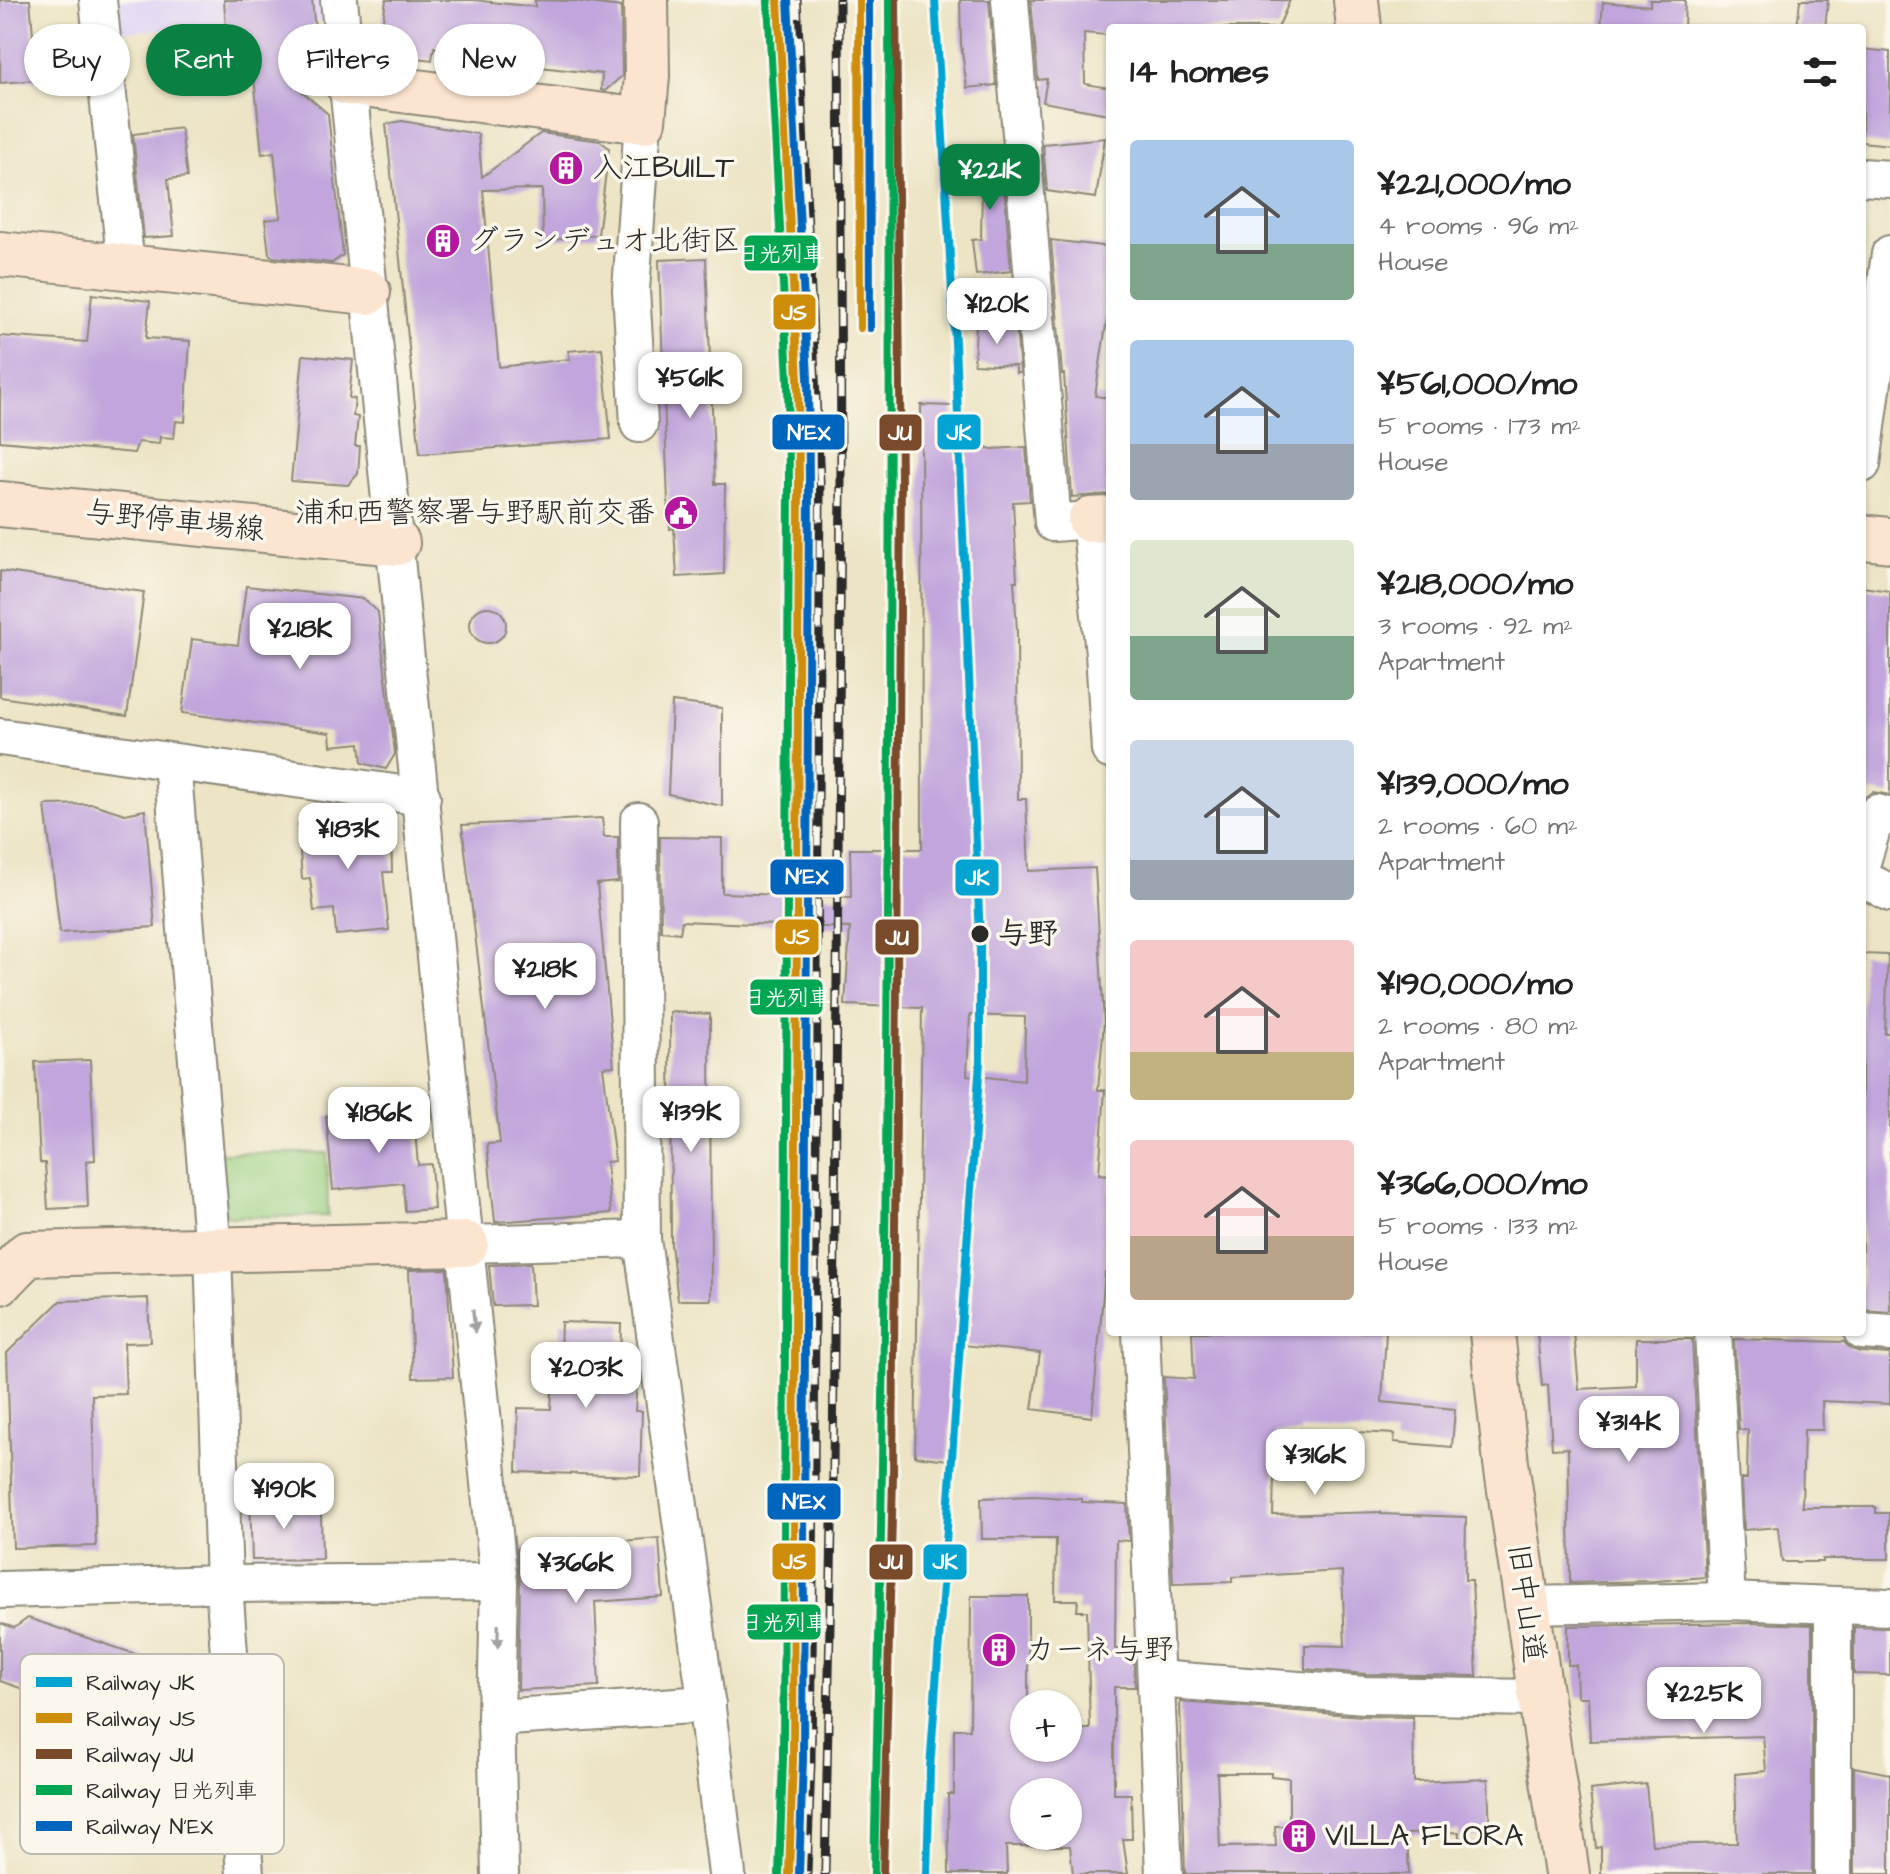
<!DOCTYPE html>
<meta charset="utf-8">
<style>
:root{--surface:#fff;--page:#f6f6f6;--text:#222;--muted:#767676;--accent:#0b8043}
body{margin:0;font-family:"Architects Daughter","Klee One",sans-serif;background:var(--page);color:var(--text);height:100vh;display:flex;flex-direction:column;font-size:30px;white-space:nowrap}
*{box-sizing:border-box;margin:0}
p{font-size:26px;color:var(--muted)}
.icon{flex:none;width:44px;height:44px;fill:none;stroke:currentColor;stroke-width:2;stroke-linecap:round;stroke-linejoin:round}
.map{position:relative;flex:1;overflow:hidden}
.sheet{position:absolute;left:1106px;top:24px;width:760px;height:1312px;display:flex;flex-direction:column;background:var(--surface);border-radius:8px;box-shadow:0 2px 6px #0004}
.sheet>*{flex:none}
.guide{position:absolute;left:24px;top:24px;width:760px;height:72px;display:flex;gap:16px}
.tools{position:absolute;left:1010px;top:1690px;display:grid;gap:16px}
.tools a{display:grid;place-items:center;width:72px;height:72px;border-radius:50%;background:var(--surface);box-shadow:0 2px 6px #0004;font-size:40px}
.price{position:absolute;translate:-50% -68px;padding:0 18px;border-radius:16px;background:#fff;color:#222;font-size:26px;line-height:52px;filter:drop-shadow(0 2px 4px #0008)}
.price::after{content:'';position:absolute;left:50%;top:48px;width:24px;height:18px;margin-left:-12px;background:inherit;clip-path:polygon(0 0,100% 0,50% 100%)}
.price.on{background:var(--accent);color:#fff}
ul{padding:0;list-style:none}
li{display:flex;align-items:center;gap:24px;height:200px;padding:0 24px}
li span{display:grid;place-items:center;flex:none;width:224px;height:160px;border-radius:8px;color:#555}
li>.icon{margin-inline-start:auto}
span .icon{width:96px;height:96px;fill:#fffc;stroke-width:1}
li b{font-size:34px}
h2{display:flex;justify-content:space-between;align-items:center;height:96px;padding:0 24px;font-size:34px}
.chip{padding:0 28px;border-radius:36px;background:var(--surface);box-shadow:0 2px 6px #0004;font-size:28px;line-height:72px}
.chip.on{background:var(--accent);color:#fff}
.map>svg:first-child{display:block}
.built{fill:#dfd4f5}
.green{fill:#99cd7e;stroke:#627c54;stroke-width:2}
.building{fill:#c1a5dc;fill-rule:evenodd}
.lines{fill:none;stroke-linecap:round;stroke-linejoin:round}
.street-casing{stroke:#8c8878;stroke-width:40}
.secondary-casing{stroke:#8c8878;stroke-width:48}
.street{stroke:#fff;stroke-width:36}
.secondary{stroke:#fce5d0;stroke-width:44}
.rail-casing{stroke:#2b2b2b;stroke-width:9}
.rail{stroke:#fbf7ec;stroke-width:6;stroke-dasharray:18;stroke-linecap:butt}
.rail-1-casing{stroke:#fbf7ec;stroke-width:14}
.rail-2-casing{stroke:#fbf7ec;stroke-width:14}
.rail-3-casing{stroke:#fbf7ec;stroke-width:14}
.rail-4-casing{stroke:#fbf7ec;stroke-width:14}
.rail-5-casing{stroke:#fbf7ec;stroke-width:14}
.rail-1{stroke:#04a4d2;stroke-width:8}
.rail-2{stroke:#ce8d09;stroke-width:8}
.rail-3{stroke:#7a4b2a;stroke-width:8}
.rail-4{stroke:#00a651;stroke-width:8}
.rail-5{stroke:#0065bd;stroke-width:8}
.oneway{fill:#a0a0a0}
.stop-dot{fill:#2b2b2b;stroke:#fbf7ec;stroke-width:3}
.labels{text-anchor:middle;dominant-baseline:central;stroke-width:7;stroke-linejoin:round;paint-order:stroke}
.poi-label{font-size:30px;fill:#2b2b2b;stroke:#fbf7ec;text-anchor:start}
.street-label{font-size:30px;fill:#2b2b2b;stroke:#fbf7ec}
.stop-label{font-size:30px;font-weight:bold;fill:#2b2b2b;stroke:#fbf7ec;text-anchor:start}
.key{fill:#fbf7ec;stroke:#bdbab2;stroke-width:2}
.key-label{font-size:22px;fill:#2b2b2b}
.line-badge{stroke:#fbf7ec;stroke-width:3}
.badge-label{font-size:22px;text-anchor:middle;font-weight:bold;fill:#fff}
</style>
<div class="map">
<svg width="1890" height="1874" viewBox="0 0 1890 1874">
<rect width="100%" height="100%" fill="#fbf7ec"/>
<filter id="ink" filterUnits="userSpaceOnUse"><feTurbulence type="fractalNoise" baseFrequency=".0125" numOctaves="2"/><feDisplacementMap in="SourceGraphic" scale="16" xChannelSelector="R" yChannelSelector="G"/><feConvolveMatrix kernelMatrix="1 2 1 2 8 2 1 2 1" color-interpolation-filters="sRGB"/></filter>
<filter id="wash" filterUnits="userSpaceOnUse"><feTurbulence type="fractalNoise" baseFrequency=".006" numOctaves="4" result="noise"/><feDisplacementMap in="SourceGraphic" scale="32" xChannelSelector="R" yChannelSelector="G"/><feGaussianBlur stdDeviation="1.8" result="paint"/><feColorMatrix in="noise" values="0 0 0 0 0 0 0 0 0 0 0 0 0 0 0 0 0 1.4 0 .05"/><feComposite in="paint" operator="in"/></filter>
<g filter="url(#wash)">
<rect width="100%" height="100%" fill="#ece4c4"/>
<!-- built -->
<polygon class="built" points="111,0 330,0 332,21 114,32"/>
<!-- green -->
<polygon class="green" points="220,1153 327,1153 328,1216 230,1217 220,1209"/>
<g id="blocks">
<!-- building -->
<g class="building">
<polygon points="0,0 30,0 37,80 0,83"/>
<polygon points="224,0 312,0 318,59 298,88 328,114 343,255 332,263 273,257 269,254 265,220 281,218 274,152 262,154 254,78 186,84 181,45 227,40"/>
<polygon points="386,0 474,0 535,7 535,0 574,1 621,7 622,76 605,91 601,90 602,74 504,63 489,68 473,66 434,47 432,60 378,53"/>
<polygon points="960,0 989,0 996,85 967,88 961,44"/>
<polygon points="1031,0 1290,0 1278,28 1108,28 1107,35 1084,33 1085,84 1110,88 1108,114 1043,102 1047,79 1038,80"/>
<polygon points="1650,0 1685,0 1684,28 1601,28 1603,2 1650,6"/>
<polygon points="1800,0 1828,0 1825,28 1797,28"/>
<polygon points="1862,49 1890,52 1890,145 1862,142"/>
<polygon points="402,121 478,134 482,177 541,133 600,141 609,148 598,235 543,241 542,189 483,190 499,367 570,359 568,351 602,348 611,439 420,454 386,124"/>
<polygon points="181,128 187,177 168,179 174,236 144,238 133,134"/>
<polygon points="1105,138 1096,198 1047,191 1043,144"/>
<polygon points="1001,149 1011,271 976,275 972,240 981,239 982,185 968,186 964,153"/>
<polygon points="1051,240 1110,247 1110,300 1095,396 1110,398 1110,494 1072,497 1064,374 1062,374"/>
<polygon points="706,258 715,484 725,484 724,574 677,577 674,528 670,529 668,502 659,260"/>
<polygon points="92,294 150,301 146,338 190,341 185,422 176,421 174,438 160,437 159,444 138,442 134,453 0,441 0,336 87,342"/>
<polygon points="976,325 1016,327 1020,373 1016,373 1016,366 974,364"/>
<polygon points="303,355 353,360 349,398 355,399 353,416 358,417 355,446 360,446 358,474 348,485 291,481"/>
<path d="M921,405l32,1 1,32 38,11 34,-2 4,54 -17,1 4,79h-3l3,50 1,168h8l3,72 66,-3 9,154 -6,68h7l-6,84 11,1v97h-5l-13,145 -60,-8 8,-56 -86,-9 -6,116 -33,-4 7,-448 -77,-3 5,-77 -168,-7 -2,12 -19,-2 -1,-94 62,1v55l129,4 -1,-48h72zM970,1015l55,2 -1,64 -57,-6z"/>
<polygon points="0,571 144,592 127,716 0,697"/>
<polygon points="246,586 364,599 378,612 395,754 386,769 362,763 360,743 331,746 330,733 182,713 192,639 238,645"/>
<polygon points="1862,587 1890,591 1890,795 1873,792 1862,799"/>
<circle cx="488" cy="625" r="18"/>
<polygon points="672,702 722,708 722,806 668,794"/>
<polygon points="93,804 125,814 145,810 155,927 60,933 45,805"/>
<polygon points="317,815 391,826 392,872 383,872 389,930 336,935 334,909 314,911 310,878 302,879 298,824 315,825"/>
<polygon points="602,818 604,837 618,837 618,882 597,884 614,1066 603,1067 615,1161 606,1162 611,1213 495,1222 487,1144 500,1143 462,825"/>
<polygon points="1862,954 1888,955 1885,1033 1890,1033 1890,1312 1862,1310"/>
<polygon points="670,1012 710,1014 711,1300 678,1300 671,1245"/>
<polygon points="90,1060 95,1160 86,1161 88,1207 48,1209 45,1163 40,1163 35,1062"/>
<polygon points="413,1108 418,1165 431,1164 434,1209 405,1211 403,1183 333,1190 326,1116"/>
<polygon points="531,1263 533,1305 493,1306 489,1265"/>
<polygon points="447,1269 453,1377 413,1378 409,1270"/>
<polygon points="148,1298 150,1342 124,1343 126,1394 92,1395 96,1546 13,1548 7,1353 60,1301"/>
<polygon points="561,1322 621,1324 620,1360 638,1361 638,1364 635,1411 642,1411 640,1476 517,1472 518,1408 551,1409 554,1357 560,1357"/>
<polygon points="1192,1332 1386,1332 1382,1402 1455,1409 1452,1447 1394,1442 1395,1434 1300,1429 1300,1433 1275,1433 1273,1515 1381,1512 1381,1514 1466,1517 1465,1580 1472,1580 1477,1676 1366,1674 1305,1669 1305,1645 1345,1646 1342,1571 1232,1577 1232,1582 1173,1584 1164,1377 1194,1379"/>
<polygon points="1537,1332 1574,1332 1579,1389 1636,1386 1636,1339 1692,1339 1705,1577 1656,1581 1570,1583 1568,1448 1552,1449 1548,1385 1542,1386"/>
<polygon points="1734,1339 1844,1342 1851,1349 1860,1352 1890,1354 1890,1404 1822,1401 1823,1430 1804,1430 1802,1507 1876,1507 1876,1513 1889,1513 1889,1559 1822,1559 1822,1562 1782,1562 1778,1527 1744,1530 1742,1479 1747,1479 1748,1430 1739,1430"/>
<path d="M1035,1496l47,3v3l45,2 2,37 -13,-1 -1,109h18l2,38h-21v107h17l1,45h-9l5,35h-55l-3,-28h-64l1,28h-58l-1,-80h6v-65h16l1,-133h57v108h-4v44h44v-19h22l-3,-118h-10l1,-11h-23l1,-61h-74l-1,-41zM1024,1792h44v44h-44z"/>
<polygon points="300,1498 300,1512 321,1512 322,1559 252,1560 250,1499"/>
<polygon points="659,1538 663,1597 595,1602 599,1686 518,1690 520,1582 517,1549"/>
<polygon points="28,1618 210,1679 211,1696 193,1748 0,1681 0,1623 14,1628"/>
<polygon points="1751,1623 1812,1625 1812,1874 1601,1874 1601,1847 1596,1848 1590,1790 1646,1784 1652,1845 1737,1843 1735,1774 1766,1771 1763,1736 1590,1741 1588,1697 1577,1697 1576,1665 1568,1665 1568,1626"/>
<polygon points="1854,1627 1890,1628 1890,1675 1854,1674"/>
<path d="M1180,1702l183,14 50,1 1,65 74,-3 2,58 -31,1v-6l-52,2 2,40h-224zM1217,1773h54v3l18,2v48h-14l1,20 -56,1z"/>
<polygon points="1854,1767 1890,1774 1890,1874 1854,1874"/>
</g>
</g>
</g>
<g filter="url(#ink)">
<use href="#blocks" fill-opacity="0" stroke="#8c8878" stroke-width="2"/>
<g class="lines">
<!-- street casing -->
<g class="street-casing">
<g id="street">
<polyline points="98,0 126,267"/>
<path d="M339,0c55,527 109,1054 160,1582l-3,136 4,156"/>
<polyline points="1010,0 1053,523 1090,520 1104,653 1110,750"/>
<polyline points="1862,177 1890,179"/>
<polyline points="639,424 631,290 643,121"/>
<polyline points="1862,464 1890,254"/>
<polyline points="0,737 422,797"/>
<polyline points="172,762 213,1251 224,1584 245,1874"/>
<polyline points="639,821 642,1239"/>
<polyline points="1862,862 1877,813 1890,817"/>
<polyline points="1862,878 1890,893"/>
<polyline points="466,1244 642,1239 706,1700 727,1874"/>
<polyline points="1862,1331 1890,1333"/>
<polyline points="1141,1332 1164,1874"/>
<polyline points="1713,1332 1727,1601"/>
<polyline points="0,1590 224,1584 499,1582"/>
<polyline points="1527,1605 1727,1601 1890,1607"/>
<polyline points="1833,1605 1833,1874"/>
<polyline points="1156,1679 1365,1695 1540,1698"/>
<polyline points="496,1718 707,1704"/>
</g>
</g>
<!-- secondary casing -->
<g class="secondary-casing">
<g id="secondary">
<polyline points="1356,0 1359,28"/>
<polyline points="347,83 643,121 647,76 646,0"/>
<polyline points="0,254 368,292"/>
<polyline points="0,504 397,543"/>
<polyline points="1090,520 1110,519"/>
<polyline points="1862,537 1890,540"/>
<polyline points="0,1282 27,1254 466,1244"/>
<polyline points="1492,1332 1506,1463 1567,1874"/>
</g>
</g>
<!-- street -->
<use href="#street" class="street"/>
<!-- secondary -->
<use href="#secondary" class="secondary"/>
<!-- rail casing -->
<g class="rail-casing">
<g id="rail">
<polyline points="797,0 820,482 814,1474 811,1762 807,1874"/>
<polyline points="825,1874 833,1474 841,482 839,0"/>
</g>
</g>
<!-- rail -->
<use href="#rail" class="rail"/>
<!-- rail-1 casing -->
<g class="rail-1-casing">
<polyline id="rail-1" points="927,1874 930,1769 980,1061 980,939 955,343 935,0"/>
</g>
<!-- rail-2 casing -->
<g class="rail-2-casing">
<g id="rail-2">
<polyline points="778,0 798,379 799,482 793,1759 789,1874"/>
<polyline points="859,0 860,328"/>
</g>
</g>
<!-- rail-3 casing -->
<g class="rail-3-casing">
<polyline id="rail-3" points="883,1874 893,1477 901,481 896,0"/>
</g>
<!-- rail-4 casing -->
<g class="rail-4-casing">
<g id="rail-4">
<polyline points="768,1 788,379 789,482 783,1759 779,1874"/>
<path d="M874,1874c15,-625 17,-1249 15,-1874"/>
</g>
</g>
<!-- rail-5 casing -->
<g class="rail-5-casing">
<g id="rail-5">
<polyline points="788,0 808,378 809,482 803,1759 799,1874"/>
<polyline points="869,0 870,328"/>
</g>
</g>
<!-- rail-1 -->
<use href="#rail-1" class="rail-1"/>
<!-- rail-2 -->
<use href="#rail-2" class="rail-2"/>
<!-- rail-3 -->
<use href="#rail-3" class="rail-3"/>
<!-- rail-4 -->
<use href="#rail-4" class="rail-4"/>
<!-- rail-5 -->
<use href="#rail-5" class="rail-5"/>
</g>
<!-- one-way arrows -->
<defs><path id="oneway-solid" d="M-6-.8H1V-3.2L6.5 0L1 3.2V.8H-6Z" transform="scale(2)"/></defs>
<g class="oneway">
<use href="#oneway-solid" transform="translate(474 1321) rotate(84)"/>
<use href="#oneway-solid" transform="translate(498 1636) rotate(91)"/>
</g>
</g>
<!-- icons -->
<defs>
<g id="building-disc" transform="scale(1.8)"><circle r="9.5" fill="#b5179e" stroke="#fbf7ec"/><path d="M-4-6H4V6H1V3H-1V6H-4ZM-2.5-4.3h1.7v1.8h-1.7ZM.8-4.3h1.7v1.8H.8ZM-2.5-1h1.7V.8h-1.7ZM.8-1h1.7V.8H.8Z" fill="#fff"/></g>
<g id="civic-disc" transform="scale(1.8)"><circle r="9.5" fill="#b5179e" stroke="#fbf7ec"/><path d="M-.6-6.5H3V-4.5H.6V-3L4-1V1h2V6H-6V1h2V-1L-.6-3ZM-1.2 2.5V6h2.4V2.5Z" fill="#fff"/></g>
</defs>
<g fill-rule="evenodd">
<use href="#building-disc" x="566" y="168"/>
<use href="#building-disc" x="443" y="241"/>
<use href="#civic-disc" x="681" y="513"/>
<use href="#building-disc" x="999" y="1650"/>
<use href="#building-disc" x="1299" y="1836"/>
</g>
<!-- markers -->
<circle class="stop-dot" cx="980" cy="934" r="10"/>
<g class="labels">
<!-- poi labels -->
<g class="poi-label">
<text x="592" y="168">入江BUILT</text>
<text x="469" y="241">グランデュオ北街区</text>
<text x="655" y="513" text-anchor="end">浦和西警察署与野駅前交番</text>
<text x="1025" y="1650">カーネ与野</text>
<text x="1325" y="1836">VILLA FLORA</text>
</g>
<!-- street labels -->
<g class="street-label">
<text transform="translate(175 521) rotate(6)">与野停車場線</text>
<text transform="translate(1526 1603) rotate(82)">旧中山道</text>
</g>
<!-- stop labels -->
<g class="stop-label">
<text x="998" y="934">与野</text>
</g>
</g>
<!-- legend -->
<rect x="20" y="1654" width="264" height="200" rx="12" class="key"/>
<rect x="36" y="1677" width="36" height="10" fill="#04a4d2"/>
<rect x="36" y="1713" width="36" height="10" fill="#ce8d09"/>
<rect x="36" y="1749" width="36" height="10" fill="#7a4b2a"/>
<rect x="36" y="1785" width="36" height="10" fill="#00a651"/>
<rect x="36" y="1821" width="36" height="10" fill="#0065bd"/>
<g class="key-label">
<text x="86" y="1690">Railway JK</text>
<text x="86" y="1726">Railway JS</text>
<text x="86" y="1762">Railway JU</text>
<text x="86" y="1798">Railway 日光列車</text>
<text x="86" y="1834">Railway N'EX</text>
</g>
<g class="line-badge">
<rect x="743" y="234" width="76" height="38" rx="8" fill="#00a651"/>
<rect x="772" y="293" width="45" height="38" rx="8" fill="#ce8d09"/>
<rect x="771" y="413" width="75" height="38" rx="8" fill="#0065bd"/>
<rect x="936" y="413" width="46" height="38" rx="8" fill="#04a4d2"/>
<rect x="878" y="413" width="45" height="39" rx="8" fill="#7a4b2a"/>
<rect x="769" y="858" width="76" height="38" rx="8" fill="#0065bd"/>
<rect x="954" y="858" width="46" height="39" rx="8" fill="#04a4d2"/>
<rect x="774" y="918" width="46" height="38" rx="8" fill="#ce8d09"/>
<rect x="874" y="918" width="46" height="38" rx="8" fill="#7a4b2a"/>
<rect x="749" y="978" width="75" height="38" rx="8" fill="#00a651"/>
<rect x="766" y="1482" width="76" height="39" rx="8" fill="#0065bd"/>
<rect x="771" y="1542" width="46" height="39" rx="8" fill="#ce8d09"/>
<rect x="868" y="1543" width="46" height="38" rx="8" fill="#7a4b2a"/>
<rect x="922" y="1543" width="46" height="38" rx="8" fill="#04a4d2"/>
<rect x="746" y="1603" width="76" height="38" rx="8" fill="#00a651"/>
</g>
<g class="badge-label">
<text x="781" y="261">日光列車</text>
<text x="794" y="320">JS</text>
<text x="809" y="440">N'EX</text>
<text x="959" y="440">JK</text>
<text x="900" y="440">JU</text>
<text x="807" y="884">N'EX</text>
<text x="977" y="885">JK</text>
<text x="797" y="944">JS</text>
<text x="897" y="945">JU</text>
<text x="787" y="1005">日光列車</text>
<text x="804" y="1509">N'EX</text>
<text x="794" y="1569">JS</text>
<text x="891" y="1569">JU</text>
<text x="945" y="1569">JK</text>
<text x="784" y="1630">日光列車</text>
</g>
</svg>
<div class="tools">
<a>+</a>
<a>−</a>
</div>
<b class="price on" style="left:990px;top:212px">¥221K</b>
<b class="price" style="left:997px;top:346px">¥120K</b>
<b class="price" style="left:690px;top:420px">¥561K</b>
<b class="price" style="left:300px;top:671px">¥218K</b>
<b class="price" style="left:348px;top:871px">¥183K</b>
<b class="price" style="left:545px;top:1011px">¥218K</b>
<b class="price" style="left:691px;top:1154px">¥139K</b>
<b class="price" style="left:379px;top:1155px">¥186K</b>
<b class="price" style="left:586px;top:1410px">¥203K</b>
<b class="price" style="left:1629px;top:1464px">¥314K</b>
<b class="price" style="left:1315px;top:1497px">¥316K</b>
<b class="price" style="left:284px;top:1531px">¥190K</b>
<b class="price" style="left:576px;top:1605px">¥366K</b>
<b class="price" style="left:1704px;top:1735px">¥225K</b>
<div class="guide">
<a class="chip">Buy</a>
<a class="chip on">Rent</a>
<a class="chip">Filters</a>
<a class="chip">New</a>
</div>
<section class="sheet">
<h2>14 homes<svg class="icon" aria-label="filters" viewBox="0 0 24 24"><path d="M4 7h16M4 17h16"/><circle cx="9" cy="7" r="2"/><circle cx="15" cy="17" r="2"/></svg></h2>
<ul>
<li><span style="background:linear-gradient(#a9c7e8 65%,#7fa58c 0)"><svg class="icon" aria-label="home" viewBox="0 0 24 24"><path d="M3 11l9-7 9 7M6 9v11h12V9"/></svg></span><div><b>¥221,000/mo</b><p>4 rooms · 96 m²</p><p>House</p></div></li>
<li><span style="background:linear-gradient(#a9c7e8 65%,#9aa5b1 0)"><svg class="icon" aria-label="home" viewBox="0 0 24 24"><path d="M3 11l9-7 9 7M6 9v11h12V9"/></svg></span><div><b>¥561,000/mo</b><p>5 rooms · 173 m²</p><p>House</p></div></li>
<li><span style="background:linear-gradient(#dfe7d0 60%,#7fa58c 0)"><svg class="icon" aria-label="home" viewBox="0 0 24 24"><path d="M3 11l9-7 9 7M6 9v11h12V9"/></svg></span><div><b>¥218,000/mo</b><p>3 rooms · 92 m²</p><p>Apartment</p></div></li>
<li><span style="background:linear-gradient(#c9d6e8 75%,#9aa5b1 0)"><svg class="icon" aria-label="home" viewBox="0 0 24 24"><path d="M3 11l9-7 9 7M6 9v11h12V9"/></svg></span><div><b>¥139,000/mo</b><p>2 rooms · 60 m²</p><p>Apartment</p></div></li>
<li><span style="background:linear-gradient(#f6c9c9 70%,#c2b280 0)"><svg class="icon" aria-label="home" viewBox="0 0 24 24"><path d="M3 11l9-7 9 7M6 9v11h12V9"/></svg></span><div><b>¥190,000/mo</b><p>2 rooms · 80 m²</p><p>Apartment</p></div></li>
<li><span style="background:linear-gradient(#f6c9c9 60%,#b9a48a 0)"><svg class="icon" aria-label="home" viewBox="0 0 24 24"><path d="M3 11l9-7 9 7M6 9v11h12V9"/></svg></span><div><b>¥366,000/mo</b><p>5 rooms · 133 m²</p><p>House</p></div></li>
</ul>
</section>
</div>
